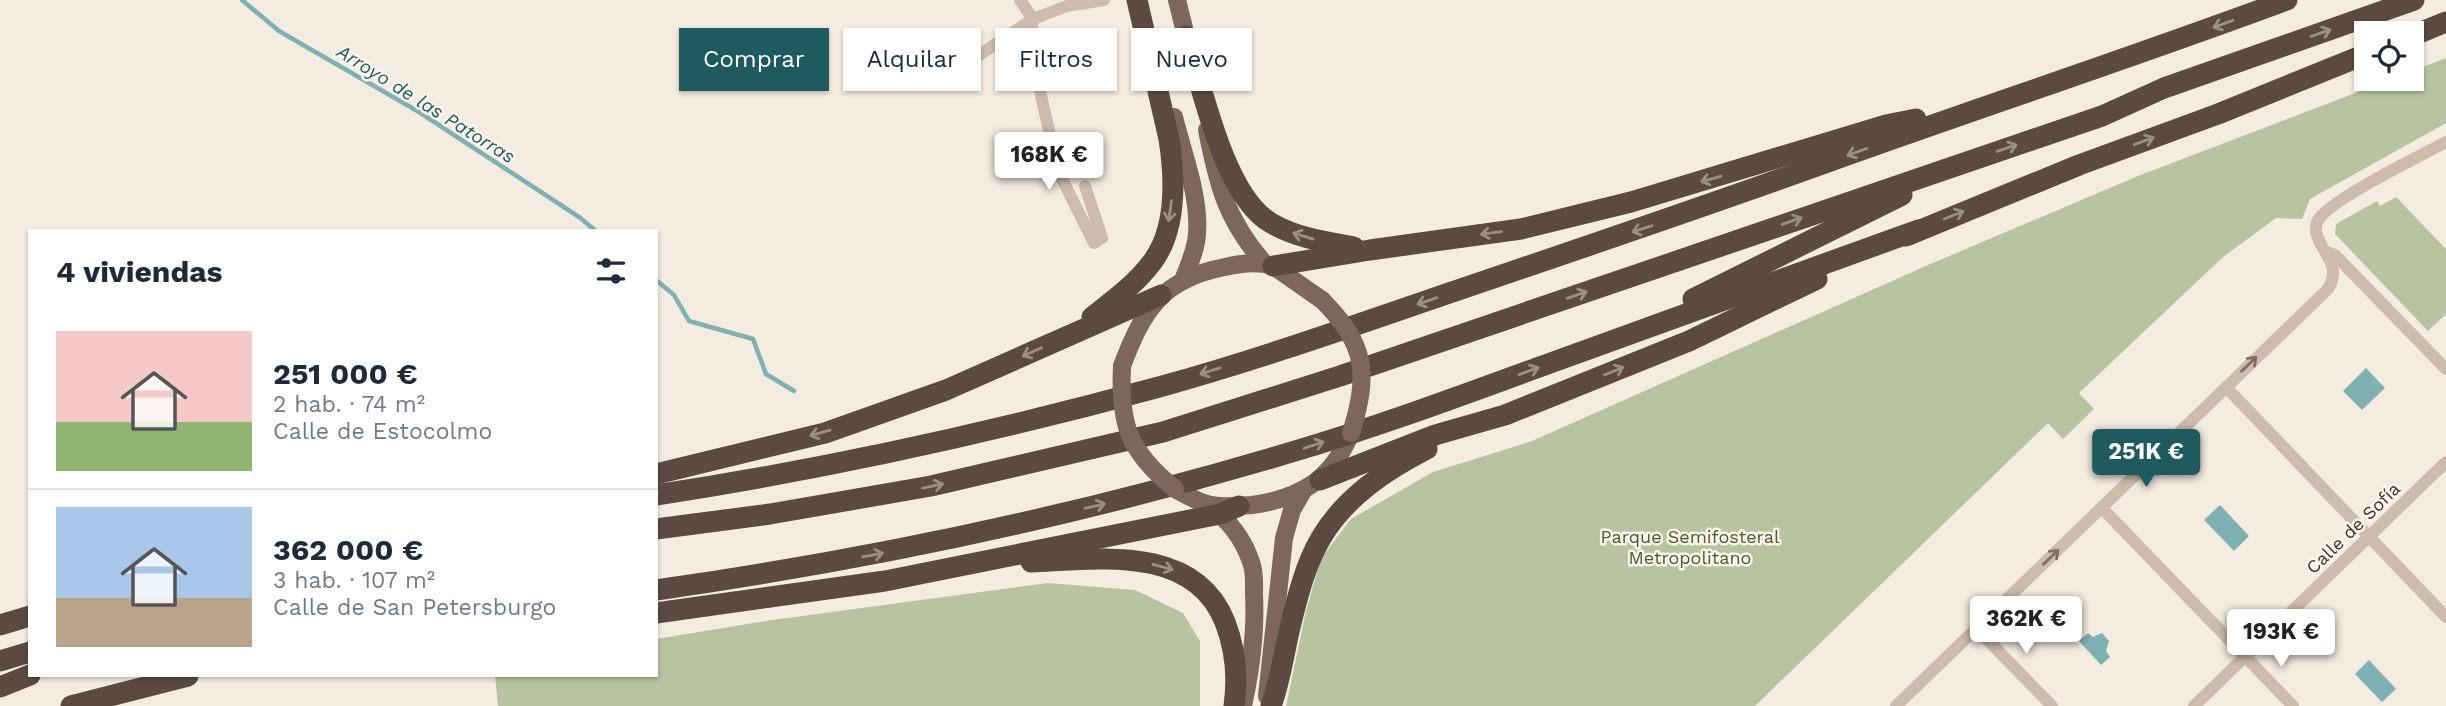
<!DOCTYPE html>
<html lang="es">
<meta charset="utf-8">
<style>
:root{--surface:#fff;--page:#f6f6f7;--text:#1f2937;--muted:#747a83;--line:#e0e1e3;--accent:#1f5a5e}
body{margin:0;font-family:"Work Sans",sans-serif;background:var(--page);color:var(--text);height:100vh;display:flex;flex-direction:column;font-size:26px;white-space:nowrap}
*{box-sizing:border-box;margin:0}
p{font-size:23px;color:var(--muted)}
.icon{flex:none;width:38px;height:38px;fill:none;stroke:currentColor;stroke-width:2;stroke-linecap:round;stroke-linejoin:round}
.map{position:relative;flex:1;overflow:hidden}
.panel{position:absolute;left:28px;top:229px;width:630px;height:448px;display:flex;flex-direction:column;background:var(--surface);border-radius:0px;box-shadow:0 2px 5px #0004}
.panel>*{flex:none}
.banner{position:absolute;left:679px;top:28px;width:665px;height:63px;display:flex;gap:14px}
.tools{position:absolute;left:2354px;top:21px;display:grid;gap:14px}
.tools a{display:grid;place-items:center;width:70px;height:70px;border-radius:0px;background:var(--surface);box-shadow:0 2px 5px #0004;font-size:35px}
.price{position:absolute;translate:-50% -60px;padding:0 16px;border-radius:7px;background:#fff;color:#222;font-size:23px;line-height:46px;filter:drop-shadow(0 2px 4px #0008)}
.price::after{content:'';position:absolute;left:50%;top:42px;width:21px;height:16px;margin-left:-10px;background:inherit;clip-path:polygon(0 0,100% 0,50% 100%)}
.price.current{background:var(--accent);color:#fff}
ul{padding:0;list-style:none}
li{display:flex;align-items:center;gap:21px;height:175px;padding:0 28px}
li+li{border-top:2px solid var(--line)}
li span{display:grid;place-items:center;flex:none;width:196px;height:140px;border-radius:0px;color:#555}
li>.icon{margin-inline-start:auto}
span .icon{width:84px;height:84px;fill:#fffc;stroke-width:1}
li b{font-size:30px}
h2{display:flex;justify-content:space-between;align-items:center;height:84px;padding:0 28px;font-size:30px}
.tag{padding:0 24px;border-radius:0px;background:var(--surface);box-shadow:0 2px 5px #0004;font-size:24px;line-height:63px}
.tag.current{background:var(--accent);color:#fff}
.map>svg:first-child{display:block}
.green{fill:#b8c4a0}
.water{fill:#7fb0b2}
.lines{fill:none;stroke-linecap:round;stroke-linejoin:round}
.stream{stroke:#7fb0b2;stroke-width:4.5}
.street{stroke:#cdbbac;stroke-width:12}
.primary{stroke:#7d675c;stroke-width:18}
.highway{stroke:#5c4a42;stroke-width:21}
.primary-bridge{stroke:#7d675c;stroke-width:18}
.oneway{stroke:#9c8e87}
.oneway2{stroke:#7d6f65}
.labels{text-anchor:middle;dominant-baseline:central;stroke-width:5;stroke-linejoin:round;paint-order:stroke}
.street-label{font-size:18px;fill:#3b302b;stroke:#fbf5ee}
.park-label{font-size:18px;fill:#4a5a2e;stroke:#fbf5ee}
.water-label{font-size:19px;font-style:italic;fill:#1f5a5e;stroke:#fbf5ee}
</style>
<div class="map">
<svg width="2446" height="706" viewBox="0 0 2446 706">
<rect width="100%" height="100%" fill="#f4ebe1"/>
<!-- green -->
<g class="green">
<polygon points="2446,58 2446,123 2310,199 2302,219 2276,218 2223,257 2079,393 2094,409 2063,439 2048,423 1755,706 1286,706 1306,611 1321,558 1351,519 1433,472 1532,441 1928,265 2138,176 2392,79 2412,79 2412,71"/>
<polygon points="2396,197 2446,249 2446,314 2428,331 2335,234 2336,224 2377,201 2380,206"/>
<polygon points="1048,583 1135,590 1183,613 1200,641 1200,706 498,706 495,676 656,676 656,639 765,621"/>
</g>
<!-- water -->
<g class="water">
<polygon points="2366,368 2385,388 2362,410 2343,391"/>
<polygon points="2220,505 2249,536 2234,551 2204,520"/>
<polygon points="2088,633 2093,637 2102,633 2109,641 2106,651 2110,657 2101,665 2079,641"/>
<polygon points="2369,660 2396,689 2382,702 2355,674"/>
</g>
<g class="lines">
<!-- stream -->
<g class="stream">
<polyline points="242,0 279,31 419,112 579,217 596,231"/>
<polyline points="656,280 674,295 689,321 753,339 766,374 794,391"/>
</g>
<!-- street -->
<g class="street">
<polyline points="1020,0 1033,19 1067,6 1104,0"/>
<polyline points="1033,19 1029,42 1058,171 1094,243 1102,238 1085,186"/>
<polyline points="936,84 1033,19"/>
<polyline points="2327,252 2335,255 2446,369"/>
<polyline points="2226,387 2446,617"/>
<polyline points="2102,508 2293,706"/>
<polyline points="1976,628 2052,706"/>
<path d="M1896,706l432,-417c14,-24 -4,-32 -11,-54 -2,-4 -1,-11 1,-15 13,-21 102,-64 128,-78"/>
<polyline points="2194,706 2446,462"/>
</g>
<!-- primary -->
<g class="primary">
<polyline points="1177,0 1189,48"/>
<path d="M1174,117c9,37 26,79 23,117 -1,16 -8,31 -14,46"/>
<path d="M1207,130c11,56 19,89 57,133"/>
<path d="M1122,366c21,-56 40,-87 103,-99 16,-4 32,-6 48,-1l49,34"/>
<path d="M1175,489c9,5 19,11 29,14 15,5 33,3 48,2 49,-7 79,-25 99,-72"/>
<path d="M1206,504c21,14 37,34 45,58 4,9 3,22 3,32 2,38 -3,75 -11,112"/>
<polyline points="1267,696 1284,538 1292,510 1303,491"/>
</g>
<!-- highway -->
<g class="highway">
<path d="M1186,36c16,51 38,160 85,187 26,15 55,19 83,24"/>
<polyline points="2412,36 2446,22"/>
<polyline points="1906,236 2079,165 2218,114 2366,54"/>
<polyline points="1273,266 1370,250 1521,229 1631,202 1886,125 1916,119"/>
<polyline points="1693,299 1902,195"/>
<path d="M1092,317c22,-17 44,-33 61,-56 24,-33 22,-83 16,-122l-32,-139"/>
<polyline points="656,474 825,433 946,390 1161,295"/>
<polyline points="1320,480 1435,435 1505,415 1689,341 1817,279"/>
<path d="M656,495c170,-26 338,-63 503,-108 102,-28 202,-64 302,-98 127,-43 254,-86 381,-132 148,-53 297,-102 445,-157"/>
<polyline points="656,529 770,514 931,486 1163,432 1340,376 2102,116 2164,88 2414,0"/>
<path d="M1031,562c68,-3 163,-18 194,60 10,26 13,56 9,84"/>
<path d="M656,590c217,-31 430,-76 639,-139 85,-25 167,-56 250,-86 125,-45 249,-90 373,-135"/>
<polyline points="656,613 885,581 1220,514 1239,506"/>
<polyline points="0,625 30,616"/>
<polyline points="0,661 30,652"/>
<polyline points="0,687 30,675"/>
<polyline points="71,706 188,676"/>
<path d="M1271,706c10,-27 13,-55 20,-83 7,-28 15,-60 30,-85 24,-41 65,-68 106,-89"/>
</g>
<!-- primary-bridge -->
<g class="primary-bridge">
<path d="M1322,300c45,45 47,74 29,133"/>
<path d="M1122,366c-3,59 7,86 53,123"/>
</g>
</g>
<!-- one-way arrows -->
<defs><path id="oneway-shaft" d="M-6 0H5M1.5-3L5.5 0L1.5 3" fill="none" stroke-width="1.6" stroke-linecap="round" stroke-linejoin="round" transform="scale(1.75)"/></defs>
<g class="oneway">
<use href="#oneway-shaft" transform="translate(2223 24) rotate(160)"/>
<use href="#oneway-shaft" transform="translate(2321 33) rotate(-19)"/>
<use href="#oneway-shaft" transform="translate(2144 141) rotate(-20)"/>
<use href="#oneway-shaft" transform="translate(2007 148) rotate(-19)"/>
<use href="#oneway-shaft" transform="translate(1857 152) rotate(160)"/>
<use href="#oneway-shaft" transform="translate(1711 179) rotate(164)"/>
<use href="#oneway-shaft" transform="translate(1170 211) rotate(98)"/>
<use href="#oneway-shaft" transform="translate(1954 215) rotate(-22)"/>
<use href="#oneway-shaft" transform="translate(1792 221) rotate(-19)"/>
<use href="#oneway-shaft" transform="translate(1642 229) rotate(162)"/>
<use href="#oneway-shaft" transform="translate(1491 233) rotate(172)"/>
<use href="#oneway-shaft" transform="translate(1303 236) rotate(-163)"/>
<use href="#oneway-shaft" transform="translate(1577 295) rotate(-19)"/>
<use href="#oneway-shaft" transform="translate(1427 301) rotate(161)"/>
<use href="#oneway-shaft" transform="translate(1032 352) rotate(156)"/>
<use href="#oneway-shaft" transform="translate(1210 371) rotate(163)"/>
<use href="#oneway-shaft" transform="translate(1529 371) rotate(-20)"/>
<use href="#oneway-shaft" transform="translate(1614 371) rotate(-22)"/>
<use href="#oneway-shaft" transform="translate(820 433) rotate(164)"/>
<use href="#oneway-shaft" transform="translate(1314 445) rotate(-18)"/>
<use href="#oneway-shaft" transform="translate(933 486) rotate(-12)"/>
<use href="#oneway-shaft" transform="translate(1095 506) rotate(-13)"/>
<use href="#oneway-shaft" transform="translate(873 555) rotate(-10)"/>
<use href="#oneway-shaft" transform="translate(1163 567) rotate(15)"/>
</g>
<g class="oneway2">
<use href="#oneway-shaft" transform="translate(2249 364) rotate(-44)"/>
<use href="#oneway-shaft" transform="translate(2051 557) rotate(-44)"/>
</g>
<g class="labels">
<!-- street labels -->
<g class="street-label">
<text transform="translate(2353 528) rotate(-44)">Calle de Sofía</text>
</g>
<!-- park labels -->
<g class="park-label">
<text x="1690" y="536">Parque Semifosteral<tspan x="1690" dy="21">Metropolitano</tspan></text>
</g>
<!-- water labels -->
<g class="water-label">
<text transform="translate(426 104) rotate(32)">Arroyo de las Patorras</text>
</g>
</g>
</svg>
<div class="tools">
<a><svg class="icon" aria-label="locate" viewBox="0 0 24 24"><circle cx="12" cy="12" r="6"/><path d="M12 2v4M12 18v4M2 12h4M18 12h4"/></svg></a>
</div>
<b class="price" style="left:1049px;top:192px">168K €</b>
<b class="price current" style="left:2146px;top:489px">251K €</b>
<b class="price" style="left:2026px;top:656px">362K €</b>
<b class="price" style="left:2281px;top:669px">193K €</b>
<div class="banner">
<a class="tag current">Comprar</a>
<a class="tag">Alquilar</a>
<a class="tag">Filtros</a>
<a class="tag">Nuevo</a>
</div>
<section class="panel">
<h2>4 viviendas<svg class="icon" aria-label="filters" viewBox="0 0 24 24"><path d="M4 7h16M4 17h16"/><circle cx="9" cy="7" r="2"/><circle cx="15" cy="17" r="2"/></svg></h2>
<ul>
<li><span style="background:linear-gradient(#f6c9c9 65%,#8fb573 0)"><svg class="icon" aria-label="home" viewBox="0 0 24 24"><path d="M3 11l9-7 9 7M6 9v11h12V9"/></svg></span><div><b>251 000 €</b><p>2 hab. · 74 m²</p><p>Calle de Estocolmo</p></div></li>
<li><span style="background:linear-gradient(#a9c7e8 65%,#b9a48a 0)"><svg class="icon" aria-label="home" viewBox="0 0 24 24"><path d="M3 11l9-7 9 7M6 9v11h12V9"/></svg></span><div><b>362 000 €</b><p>3 hab. · 107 m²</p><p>Calle de San Petersburgo</p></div></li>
</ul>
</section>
</div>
